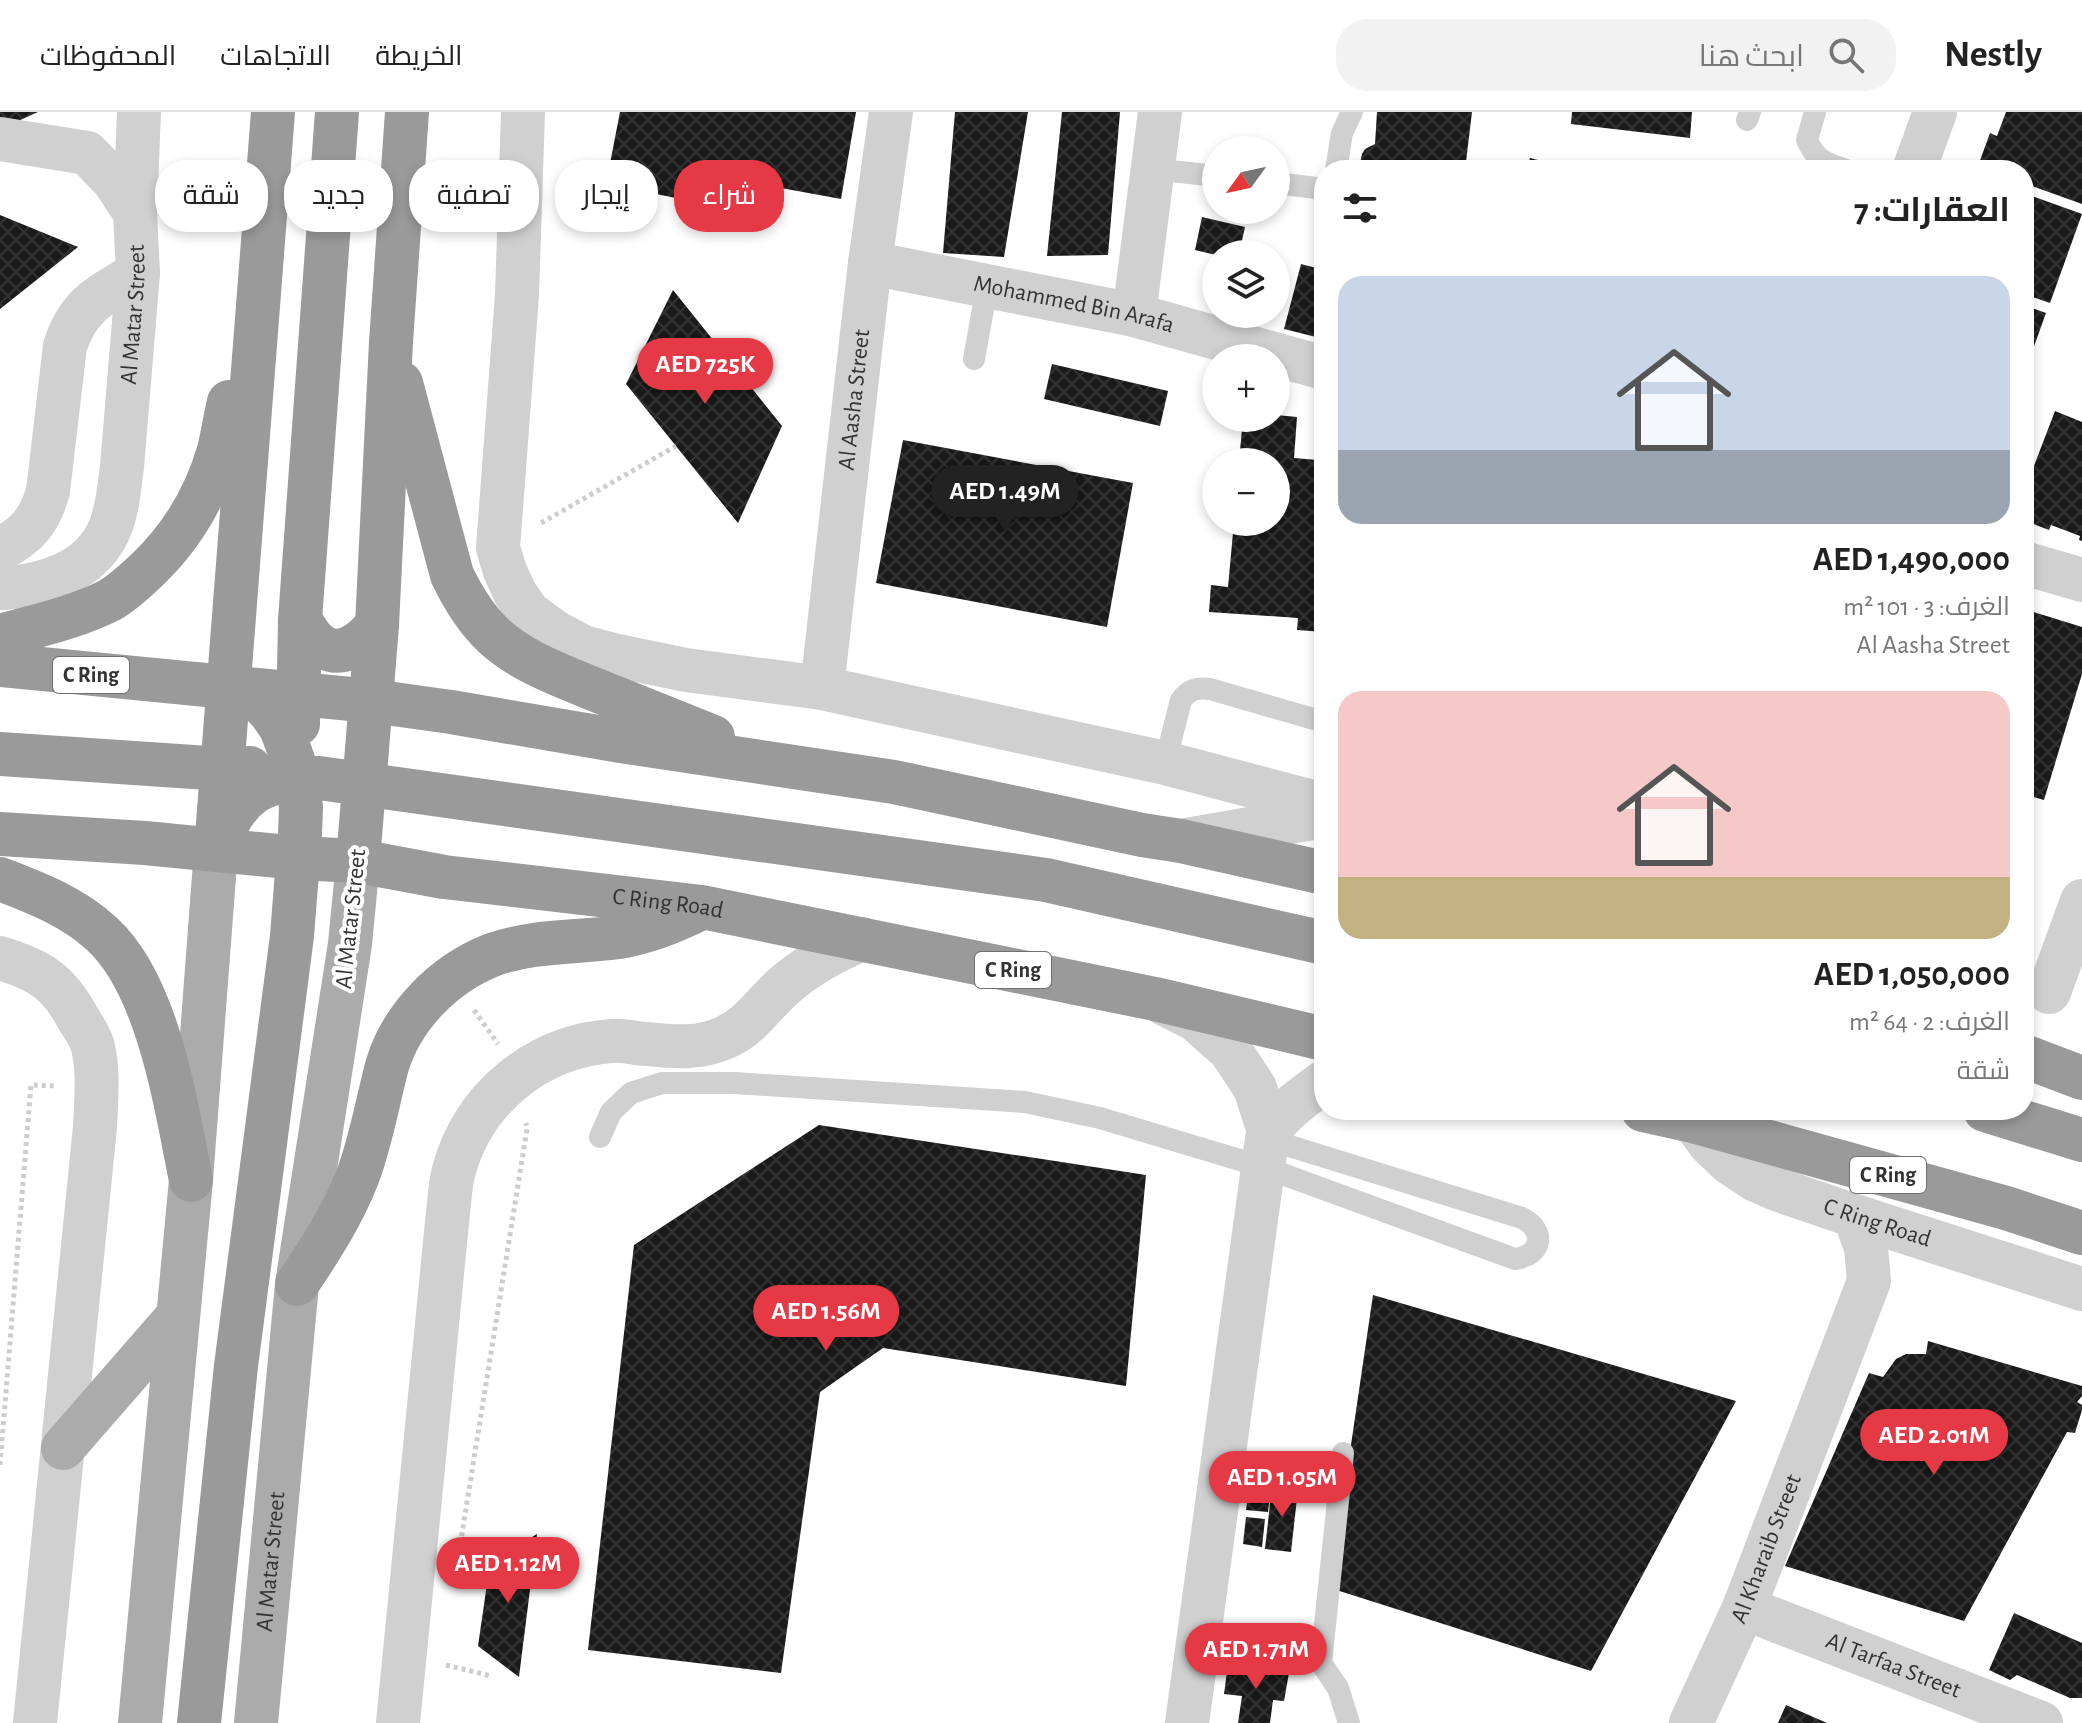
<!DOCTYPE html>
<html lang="ar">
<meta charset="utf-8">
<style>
:root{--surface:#fff;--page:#f2f2f2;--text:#222;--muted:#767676;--line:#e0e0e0;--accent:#e63946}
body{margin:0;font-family:"Alegreya Sans",Cairo,sans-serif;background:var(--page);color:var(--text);direction:rtl;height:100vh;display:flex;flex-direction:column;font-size:30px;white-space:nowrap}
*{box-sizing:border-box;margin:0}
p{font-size:26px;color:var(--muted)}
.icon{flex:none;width:44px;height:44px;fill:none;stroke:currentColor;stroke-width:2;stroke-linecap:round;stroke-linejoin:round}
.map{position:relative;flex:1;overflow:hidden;direction:ltr}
.sheet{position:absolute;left:1314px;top:48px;width:720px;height:960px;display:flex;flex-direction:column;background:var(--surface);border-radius:32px;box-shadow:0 4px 12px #0003;direction:rtl}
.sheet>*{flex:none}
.hud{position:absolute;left:24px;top:48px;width:760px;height:72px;direction:rtl;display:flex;gap:16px}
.needle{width:52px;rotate:237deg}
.controls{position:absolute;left:1202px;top:24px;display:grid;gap:16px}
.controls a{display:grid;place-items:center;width:88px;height:88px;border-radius:50%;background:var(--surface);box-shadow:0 4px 12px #0003;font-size:40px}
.price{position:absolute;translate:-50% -68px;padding:0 18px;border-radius:28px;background:var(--accent);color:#fff;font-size:26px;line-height:52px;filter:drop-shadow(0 2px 4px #0008)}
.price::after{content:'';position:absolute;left:50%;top:48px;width:24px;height:18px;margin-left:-12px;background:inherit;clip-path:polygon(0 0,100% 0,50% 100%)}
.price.active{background:#222;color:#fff}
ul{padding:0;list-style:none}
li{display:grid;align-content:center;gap:16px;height:424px;padding:0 24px}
li span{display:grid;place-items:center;height:248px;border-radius:24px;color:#555}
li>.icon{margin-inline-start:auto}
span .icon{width:144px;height:144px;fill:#fffc;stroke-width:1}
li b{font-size:34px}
h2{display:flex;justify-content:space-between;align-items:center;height:96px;padding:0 24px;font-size:34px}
.chip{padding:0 28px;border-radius:32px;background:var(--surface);box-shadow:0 4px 12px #0003;font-size:28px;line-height:72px}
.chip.active{background:var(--accent);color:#fff}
header{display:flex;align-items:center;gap:48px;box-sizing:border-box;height:112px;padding:0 40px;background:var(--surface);border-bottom:2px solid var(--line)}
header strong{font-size:38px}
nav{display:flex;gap:44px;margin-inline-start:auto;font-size:28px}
.search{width:560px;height:72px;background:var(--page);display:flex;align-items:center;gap:20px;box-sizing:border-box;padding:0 28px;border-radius:32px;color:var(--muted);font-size:30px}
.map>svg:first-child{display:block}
.building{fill:url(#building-cross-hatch)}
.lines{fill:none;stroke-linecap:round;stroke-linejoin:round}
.path{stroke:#cdcdcd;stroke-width:5;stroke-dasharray:4 4;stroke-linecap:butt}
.lane{stroke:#d0d0d0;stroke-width:22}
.street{stroke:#d0d0d0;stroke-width:44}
.primary{stroke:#ababab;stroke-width:44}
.highway{stroke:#9a9a9a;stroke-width:44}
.labels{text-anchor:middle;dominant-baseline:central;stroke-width:8;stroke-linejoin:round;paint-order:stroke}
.shield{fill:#fff;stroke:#707070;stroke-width:2}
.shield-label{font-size:22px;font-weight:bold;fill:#333}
.street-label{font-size:24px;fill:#333;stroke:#fff}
</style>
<header>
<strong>Nestly</strong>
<div class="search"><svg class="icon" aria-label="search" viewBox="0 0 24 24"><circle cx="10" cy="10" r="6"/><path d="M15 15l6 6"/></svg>ابحث هنا</div>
<nav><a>الخريطة</a><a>الاتجاهات</a><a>المحفوظات</a></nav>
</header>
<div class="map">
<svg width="2082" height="1611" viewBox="0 0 2082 1611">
<defs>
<pattern id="building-cross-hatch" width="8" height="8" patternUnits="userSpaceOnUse" patternTransform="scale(2)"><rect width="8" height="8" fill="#1a1a1a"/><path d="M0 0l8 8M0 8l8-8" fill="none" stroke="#333"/></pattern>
</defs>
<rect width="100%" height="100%" fill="#fff"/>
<!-- building -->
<g class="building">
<polygon points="0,0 38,0 7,14 0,12"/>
<polygon points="620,0 856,0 841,87 737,68 731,97 606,72"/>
<polygon points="955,0 1028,0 1004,145 943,141"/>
<polygon points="1062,0 1120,0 1108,143 1047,144"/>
<polygon points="1377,0 1472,0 1465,58 1362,58 1360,51 1362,42 1365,37 1375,32"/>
<polygon points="1572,0 1692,0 1690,26 1571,12"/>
<polygon points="2006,0 2082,0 2082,92 2024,71 2024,58 1989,58 1978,54 1990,21 1997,24"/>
<polygon points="1530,46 1575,57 1575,58 1527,58"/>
<polygon points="2024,81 2082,102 2050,191 2024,182"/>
<polygon points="0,103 78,135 0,197"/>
<polygon points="1202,105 1245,115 1239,142 1216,143 1195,138"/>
<polygon points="1301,152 1324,158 1324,227 1284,217"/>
<polygon points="673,178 782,314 738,411 626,272"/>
<polygon points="2024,193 2046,201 2024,262"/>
<polygon points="1052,252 1168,279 1160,314 1044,287"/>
<polygon points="2055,299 2082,310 2082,429 2079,428 2080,424 2051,413 2049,418 2028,410 2029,406 2024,404 2024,380"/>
<polygon points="1276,303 1297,305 1294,346 1318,348 1316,370 1324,371 1324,520 1297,518 1298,506 1209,500 1211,473 1228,475 1234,410 1276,410 1276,350 1239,350 1243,306 1276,306"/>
<polygon points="903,328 1133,371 1107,515 876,471"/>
<polygon points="2024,497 2082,515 2082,562 2044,688 2024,682"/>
<polygon points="819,1013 1146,1063 1126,1274 883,1236 820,1280 781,1561 588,1538 634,1133"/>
<polygon points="1373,1183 1736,1289 1591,1559 1330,1476"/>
<polygon points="1928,1229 2082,1274 2082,1284 2077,1290 2082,1293 2082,1298 2075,1321 2067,1320 1964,1509 1785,1454 1869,1261 1883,1265 1896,1247 1906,1242 1926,1242"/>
<polygon points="1250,1371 1271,1373 1268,1400 1246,1398"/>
<polygon points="1272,1374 1298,1377 1291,1440 1265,1437"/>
<polygon points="1246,1405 1265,1407 1262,1435 1243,1432"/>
<polygon points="537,1422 519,1565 478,1534 490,1451"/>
<polygon points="2014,1501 2082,1531 2082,1586 2070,1586 2017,1563 2010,1568 1989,1558"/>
<polygon points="1228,1552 1289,1561 1284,1589 1273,1588 1270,1611 1238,1611 1242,1584 1224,1582"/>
<polygon points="1786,1593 1827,1611 1778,1611"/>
</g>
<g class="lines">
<!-- path -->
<g class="path">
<polyline points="541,411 676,334"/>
<polyline points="474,898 498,932"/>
<polyline points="0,1353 31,973 57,974"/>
<polyline points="459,1440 527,1017 526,1011"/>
<polyline points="446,1553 491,1564"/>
</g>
<!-- lane -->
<g class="lane">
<path d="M1815,0l-8,28c9,20 17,23 39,30"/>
<polyline points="1747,8 1750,0"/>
<polyline points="1153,57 1216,64"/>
<polyline points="1336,58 1342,21 1352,0"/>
<polyline points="1276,71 1324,77"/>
<polyline points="974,247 987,175"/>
<path d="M1165,651l16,-63c8,-10 15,-13 29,-11l114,33"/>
<path d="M600,1025l11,-25 20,-19 31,-10h73l290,19 75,16 163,49 252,92c28,-4 31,-29 7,-41l-255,-79"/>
<polyline points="1343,1341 1321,1551 1338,1576 1349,1611"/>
</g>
<!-- street -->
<g class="street">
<polyline points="523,0 517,183 498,436 505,459 515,481 529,501 555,520 583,535 613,543 686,558 822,576 1165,651 1324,693"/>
<polyline points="0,27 87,41 114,69 135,101"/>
<polyline points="1914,58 1935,0"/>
<path id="s1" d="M870,151l264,52 190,53"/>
<polyline points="1134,203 1160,0"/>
<path d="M0,437c27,-13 40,-29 48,-58l17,-145c14,-43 37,-51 73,-73"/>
<polyline points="2024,451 2082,468"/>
<path id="s2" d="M0,476c43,-1 92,-16 110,-60 8,-19 9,-41 12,-61l16,-194 -3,-60 4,-101"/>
<path id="s3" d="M822,576l48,-425 21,-151"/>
<polyline points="1181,729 1324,704"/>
<path d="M0,846c40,12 59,24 79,62 5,8 12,18 14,27 6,26 3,54 2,80l-60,596"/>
<polyline points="2049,880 2082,789"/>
<polyline points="1163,891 1196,908 1230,938 1255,976 1269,1019"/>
<path id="s4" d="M1693,1009l17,23 20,19 24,16 25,11 76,26 227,73"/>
<path id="s5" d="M1744,1496l297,115"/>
<path d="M398,1611l50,-511c2,-13 2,-29 6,-42 20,-72 83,-124 158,-129 8,-1 17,1 24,2 31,3 61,8 90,-6 25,-11 38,-34 59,-52 23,-20 49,-34 78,-46"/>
<path d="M1187,1611l80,-584c6,-22 39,-44 57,-57"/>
<path id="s6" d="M1691,1611l53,-115 125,-327 -3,-33 -11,-32"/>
</g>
<!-- primary -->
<g class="primary">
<polyline points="63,1336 178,1204"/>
<polyline points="140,1611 191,1068 216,738"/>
<path id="s7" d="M256,1611l41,-439 53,-340 8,-83"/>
</g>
<!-- highway -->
<g class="highway">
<path d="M401,271l51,192c11,23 23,43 42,61 26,24 61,37 92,50 42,17 85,34 127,51"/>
<path d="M300,508c5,7 9,16 16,22 22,20 46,2 61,-17"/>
<path d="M0,524c36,-10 77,-19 110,-36 14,-8 26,-20 38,-31 34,-33 58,-73 71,-119 4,-16 6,-32 10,-48"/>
<polyline points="0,553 372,589 451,600 621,629 894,670 1142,723 1181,729 1324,761"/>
<polyline points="298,612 300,508 337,0"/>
<polyline points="0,642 223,657 250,656"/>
<path id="s8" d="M0,722l145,9 154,15 59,3 86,16 258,30 453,92 169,40"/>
<polyline points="217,724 273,0"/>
<path d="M216,738c19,-54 44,-73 103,-72l727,102 278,63"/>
<polyline points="358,749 377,513 391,230 407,0"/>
<path d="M0,767c37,14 73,28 102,55 57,52 74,173 89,246"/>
<polyline points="2024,944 2082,966"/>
<polyline points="1643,998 1693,1009 2006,1096 2082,1121"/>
<polyline points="1985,998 2082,1028"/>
<path d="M297,1172c23,-34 45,-68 60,-106 14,-36 20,-74 30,-112 15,-50 57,-92 105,-111 41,-15 84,-12 127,-18 29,-5 54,-15 80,-28"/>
<polyline points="199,1611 236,1254 292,824 300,722 301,695 297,667 293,648 281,616 270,600 256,586 231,577"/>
</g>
</g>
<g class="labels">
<!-- shield labels -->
<g class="shield">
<rect x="53" y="545" width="76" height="36" rx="6"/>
<rect x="975" y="840" width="76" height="36" rx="6"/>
<rect x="1850" y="1045" width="76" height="36" rx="6"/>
</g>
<g class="shield-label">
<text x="91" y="563">C Ring</text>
<text x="1013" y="858">C Ring</text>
<text x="1888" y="1063">C Ring</text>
</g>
<!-- street labels -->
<g class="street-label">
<text stroke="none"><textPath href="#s1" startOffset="208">Mohammed Bin Arafa</textPath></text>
<text stroke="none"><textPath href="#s2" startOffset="348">Al Matar Street</textPath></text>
<text stroke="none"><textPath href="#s3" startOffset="290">Al Aasha Street</textPath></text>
<text stroke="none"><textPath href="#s8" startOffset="672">C Ring Road</textPath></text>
<text transform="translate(351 807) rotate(-84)">Al Matar Street</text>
<text stroke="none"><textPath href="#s4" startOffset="216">C Ring Road</textPath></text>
<text stroke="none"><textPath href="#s6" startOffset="190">Al Kharaib Street</textPath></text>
<text stroke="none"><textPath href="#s7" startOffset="162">Al Matar Street</textPath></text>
<text stroke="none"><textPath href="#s5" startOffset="160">Al Tarfaa Street</textPath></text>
</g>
</g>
</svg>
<div class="controls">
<a><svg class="needle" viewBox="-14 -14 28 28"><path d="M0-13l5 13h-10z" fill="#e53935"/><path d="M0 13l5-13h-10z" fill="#767676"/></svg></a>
<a><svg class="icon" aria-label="layers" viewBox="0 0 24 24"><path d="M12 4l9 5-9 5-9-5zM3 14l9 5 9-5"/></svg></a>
<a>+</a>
<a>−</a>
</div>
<b class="price" style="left:705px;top:294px">AED 725K</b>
<b class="price active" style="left:1005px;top:421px">AED 1.49M</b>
<b class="price" style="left:826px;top:1241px">AED 1.56M</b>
<b class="price" style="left:1934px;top:1365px">AED 2.01M</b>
<b class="price" style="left:1282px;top:1407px">AED 1.05M</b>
<b class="price" style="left:508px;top:1493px">AED 1.12M</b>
<b class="price" style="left:1256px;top:1579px">AED 1.71M</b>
<div class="hud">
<a class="chip active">شراء</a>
<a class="chip">إيجار</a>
<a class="chip">تصفية</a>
<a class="chip">جديد</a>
<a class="chip">شقة</a>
</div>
<section class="sheet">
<h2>العقارات: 7<svg class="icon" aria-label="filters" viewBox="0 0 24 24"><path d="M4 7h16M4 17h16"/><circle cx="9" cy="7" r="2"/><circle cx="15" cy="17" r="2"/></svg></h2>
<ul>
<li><span style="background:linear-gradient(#c9d6e8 70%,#9aa5b1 0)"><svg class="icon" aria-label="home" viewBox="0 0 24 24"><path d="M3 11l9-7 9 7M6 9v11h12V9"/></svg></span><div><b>AED 1,490,000</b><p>الغرف: 3 · 101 m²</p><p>Al Aasha Street</p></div></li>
<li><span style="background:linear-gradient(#f6c9c9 75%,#c2b280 0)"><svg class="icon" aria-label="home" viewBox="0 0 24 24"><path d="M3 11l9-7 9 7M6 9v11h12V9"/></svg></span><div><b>AED 1,050,000</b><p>الغرف: 2 · 64 m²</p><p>شقة</p></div></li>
</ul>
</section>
</div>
